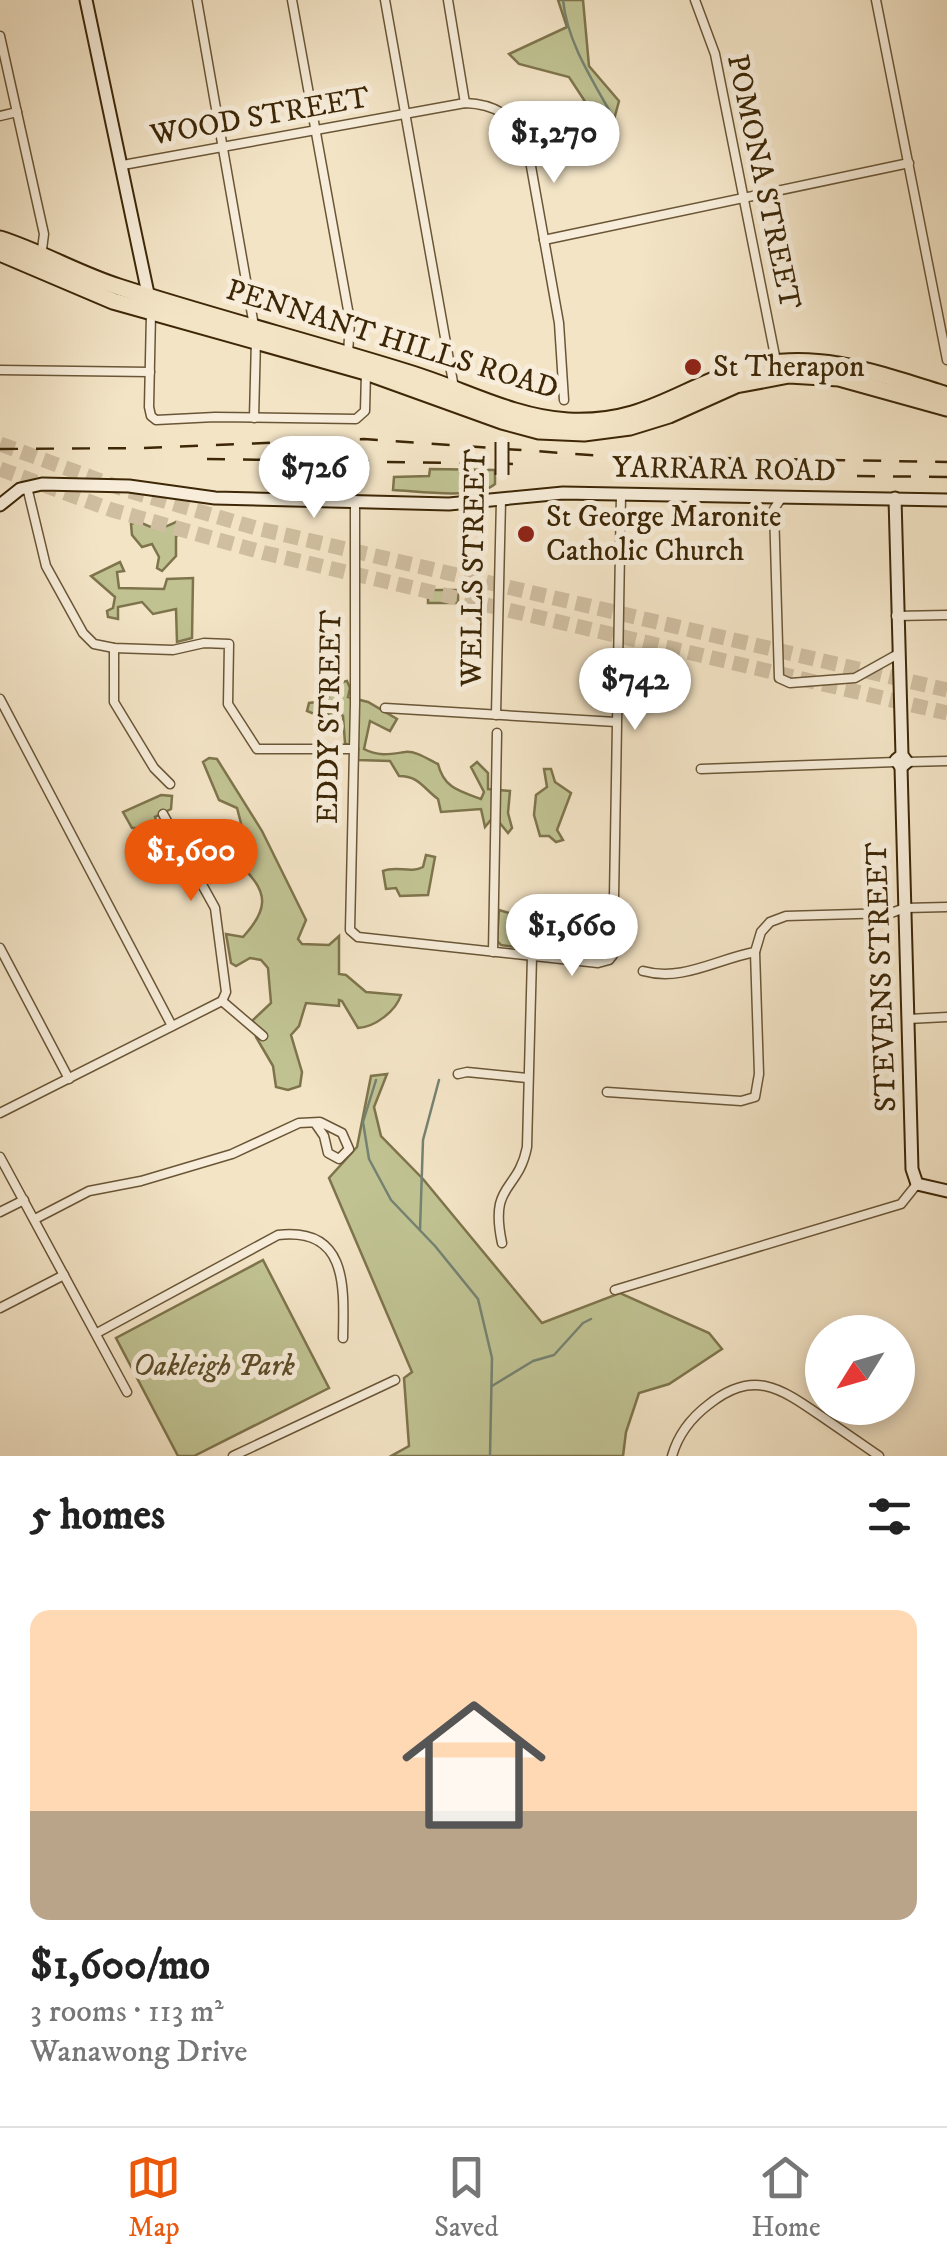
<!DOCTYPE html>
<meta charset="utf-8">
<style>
:root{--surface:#fff;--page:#f6f6f6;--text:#222;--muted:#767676;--line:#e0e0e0;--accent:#ea580c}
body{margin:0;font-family:"IM FELL DW Pica",serif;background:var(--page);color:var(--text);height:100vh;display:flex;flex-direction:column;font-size:38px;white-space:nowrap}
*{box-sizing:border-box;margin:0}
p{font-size:32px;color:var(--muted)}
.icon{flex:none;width:55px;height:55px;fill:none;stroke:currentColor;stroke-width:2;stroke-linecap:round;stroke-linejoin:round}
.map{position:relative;height:1456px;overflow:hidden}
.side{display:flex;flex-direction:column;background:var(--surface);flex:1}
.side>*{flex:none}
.needle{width:65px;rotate:233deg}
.controls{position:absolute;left:805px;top:1315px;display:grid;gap:20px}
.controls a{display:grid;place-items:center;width:110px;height:110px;border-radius:50%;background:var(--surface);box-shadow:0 5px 15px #0003;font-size:50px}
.price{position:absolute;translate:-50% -85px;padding:0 22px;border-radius:35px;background:#fff;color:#222;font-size:32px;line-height:65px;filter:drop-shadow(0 2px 5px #0008)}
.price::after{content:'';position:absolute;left:50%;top:60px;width:30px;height:22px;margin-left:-15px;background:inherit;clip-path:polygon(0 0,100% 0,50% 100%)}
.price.current{background:var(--accent);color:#fff}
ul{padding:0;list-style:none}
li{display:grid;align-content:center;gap:20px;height:530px;padding:0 30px}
li span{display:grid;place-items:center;height:310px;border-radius:20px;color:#555}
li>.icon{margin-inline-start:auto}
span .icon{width:180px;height:180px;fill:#fffc;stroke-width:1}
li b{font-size:42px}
h2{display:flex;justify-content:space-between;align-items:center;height:120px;padding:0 30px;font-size:42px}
.tabs{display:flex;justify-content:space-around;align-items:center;height:140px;border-top:2px solid var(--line);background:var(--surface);font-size:28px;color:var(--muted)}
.tabs a{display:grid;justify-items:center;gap:5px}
.tabs .current{color:var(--accent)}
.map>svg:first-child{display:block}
.green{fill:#c0c292;stroke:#7e744c;stroke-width:2.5}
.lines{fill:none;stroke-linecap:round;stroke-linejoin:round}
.stream{stroke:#758271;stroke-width:2.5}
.highway-tunnel{stroke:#cfbea0;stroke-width:15;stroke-dasharray:15 8;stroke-linecap:butt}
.street-casing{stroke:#6a5636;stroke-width:11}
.secondary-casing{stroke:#3d2706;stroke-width:15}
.highway-casing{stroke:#3d2706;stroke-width:19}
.street{stroke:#f7edda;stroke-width:8}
.secondary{stroke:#f7edda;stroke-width:11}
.highway{stroke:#f3e4c6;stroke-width:15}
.rail{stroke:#3d2706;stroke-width:2.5;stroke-dasharray:18 18;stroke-linecap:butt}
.secondary-bridge-casing{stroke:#3d2706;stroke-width:15;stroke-linecap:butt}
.secondary-bridge{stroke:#f7edda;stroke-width:11}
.poi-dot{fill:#8f2418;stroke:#f7edda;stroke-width:4}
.labels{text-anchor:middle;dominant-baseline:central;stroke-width:10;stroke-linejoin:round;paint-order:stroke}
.street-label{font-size:30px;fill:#3d2706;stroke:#f7edda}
.poi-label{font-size:30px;fill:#3d2706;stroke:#f7edda;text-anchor:start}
.park-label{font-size:30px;font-style:italic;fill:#5e4e29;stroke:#f7edda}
</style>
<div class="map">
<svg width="947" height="1456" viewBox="0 0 947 1456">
<rect width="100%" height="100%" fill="#f3e4c6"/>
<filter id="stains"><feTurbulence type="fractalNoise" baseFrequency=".002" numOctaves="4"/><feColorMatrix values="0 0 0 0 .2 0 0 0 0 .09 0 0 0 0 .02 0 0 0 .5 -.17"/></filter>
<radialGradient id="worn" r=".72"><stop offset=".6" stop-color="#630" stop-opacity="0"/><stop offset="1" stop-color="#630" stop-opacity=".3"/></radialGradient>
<!-- green -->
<g class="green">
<polygon points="558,0 583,0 589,66 619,101 609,138 569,77 519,64 509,54 567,27"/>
<path d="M430,469l65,1v14c-19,16 -77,7 -102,6l1,-13 35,-1z"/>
<path d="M138,521c20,10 19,10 38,1l6,5 -6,10v19l-14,15 -5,-3 2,-11 -7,-13 -10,3 -10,-12 -1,-11z"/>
<polygon points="120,562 124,571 117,572 119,588 164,589 167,579 193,578 192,638 177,642 176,609 153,614 142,602 118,607 118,619 108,617 107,611 113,608 115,597 91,576"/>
<rect x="428" y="590" width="30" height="13"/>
<path d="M347,681l3,7 -2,9 20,5 29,17 -7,12 -20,-10 -6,28c15,8 27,5 41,3 10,-2 24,8 33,12 6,24 21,27 43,35l3,-7 -13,-25 6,-5 11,11v16l22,2 -2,22 4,15 -4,5 -14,-17 -9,11 -4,-18 -40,3 -3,-13c-15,-11 -19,-23 -39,-23l-9,-15 -32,-1v-9l-13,-8 -2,-27 -4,-4 -20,4 -12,-5 2,-8 17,-2 11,-18z"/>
<path d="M209,758l8,1 45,72 44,89 -8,19 4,5 27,1 10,-9v38l7,1 20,17 35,3c-5,16 -26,32 -43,33l-16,-27 -3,-1v6l-33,-3 -7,23 -8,9 11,37 -2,14 -12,4 -12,-3 -3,-21 -17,-29 -3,-17 18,-17 -3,-35 -7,-8 -11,-2 -14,8 -5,-3 -5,-29 17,3c24,-26 27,-44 0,-69l-32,15 -20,-29 15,-4 7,3 7,10 7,2 15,-9 -2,-17 4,-4 -7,-27 -18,-8 -16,-38z"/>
<polygon points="544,769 551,769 555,782 571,793 557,830 563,840 556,842 549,836 540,836 534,815 536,795 547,787"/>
<polygon points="161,795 172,796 171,809 155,817 158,828 132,828 123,812"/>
<path d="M426,855l9,2 -7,38 -28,1 -4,-8 -10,1 -3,-18c14,-6 27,3 40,-4z"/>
<polygon points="499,910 509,913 511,931 523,929 524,948 501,945 497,941"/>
<polygon points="387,1074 374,1107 381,1136 423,1179 542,1323 620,1293 709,1333 722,1349 669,1384 639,1393 626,1432 623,1456 391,1456 409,1446 404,1378 412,1372 329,1178 357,1147 371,1076"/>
<polygon points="263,1260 329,1388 194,1456 178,1456 116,1338"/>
</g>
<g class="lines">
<!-- stream -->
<g class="stream">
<path d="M563,0c4,42 30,81 50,117"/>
<polyline points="376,1080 363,1122 369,1159 391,1200 435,1246 478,1299 492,1358 490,1456"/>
<polyline points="420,1230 423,1140 439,1080"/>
<polyline points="492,1386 533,1361 554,1355 583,1323 591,1319"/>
</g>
<!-- highway-tunnel -->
<g class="highway-tunnel">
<polyline points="0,444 123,489 256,528 947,690"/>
<polyline points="0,469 112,510 265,553 947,713"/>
</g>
<!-- street casing -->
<g class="street-casing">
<g id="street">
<polyline points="197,0 254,326"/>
<polyline points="292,0 350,321 348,354"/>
<polyline points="385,0 454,388"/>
<polyline points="448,0 465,103"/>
<polyline points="695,0 715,54 777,366"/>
<polyline points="876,0 947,360"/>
<polyline points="0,36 44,234 41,257"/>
<polyline points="0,116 17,112"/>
<path d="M123,165l342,-62c30,1 50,13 62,41l32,179 5,77"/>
<polyline points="544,240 909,163"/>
<polyline points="151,313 149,407 151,416 156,420 215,417 356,419 365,411 366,373"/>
<polyline points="0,370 150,372"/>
<polyline points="254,418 256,339"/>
<polyline points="27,487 46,566 83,633 94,644 114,648 173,650 204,643 229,644 228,704 257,749 354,749"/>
<polyline points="782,497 774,509 779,678 790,683 855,678 898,654"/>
<polyline points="355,501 355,704 350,930 358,937 598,963 609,960 613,955 621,494"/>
<polyline points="896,616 947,615"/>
<polyline points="114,648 114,702 154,768 170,784"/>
<polyline points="0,699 172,1026"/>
<polyline points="385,708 616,722"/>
<polyline points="496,715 501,500"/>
<polyline points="907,762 947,761"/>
<polyline points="701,769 896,762"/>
<polyline points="0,948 69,1079"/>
<polyline points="493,952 497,733"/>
<path d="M643,971c39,11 74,-12 112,-19"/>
<polyline points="222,1001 263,1036"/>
<polyline points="908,1019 947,1017"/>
<polyline points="458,1074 467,1072 527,1078"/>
<polyline points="607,1092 741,1101 755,1097 759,1074 755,952 761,932 770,922 786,916 891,913 905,908 947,907"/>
<polyline points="0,1113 222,1001 226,992 215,908 163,814"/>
<polyline points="0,1157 127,1392"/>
<polyline points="0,1212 24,1200"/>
<polyline points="35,1219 89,1191 141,1181 232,1154 299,1123 320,1122 342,1133 349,1149 339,1159 328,1153 324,1136 315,1123"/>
<path d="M502,1243c-13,-61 16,-50 25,-96l5,-191"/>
<polyline points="615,1290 901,1204 917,1184"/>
<polyline points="0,1308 64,1275"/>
<path d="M97,1333l181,-98c70,-8 66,52 65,103"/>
<polyline points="233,1456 395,1380"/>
<path d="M672,1456c6,-21 19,-38 36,-51 45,-36 71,-18 113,11 19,13 39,27 58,40"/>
</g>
</g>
<!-- secondary casing -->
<g class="secondary-casing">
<g id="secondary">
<polyline points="86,0 150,303"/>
<polyline points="895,498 902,755 907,762 901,767 896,760 902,755"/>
<polyline points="0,505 20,489 42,484 129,486 215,498 449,504 563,493 947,500"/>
<polyline points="901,767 912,1169 917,1184 947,1191"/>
</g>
</g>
<!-- highway casing -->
<g class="highway-casing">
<g id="highway">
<path d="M0,239c41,13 78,35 119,48 96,31 194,56 290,86 53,16 104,45 159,48 79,4 112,-34 180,-53 68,-19 135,7 199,27"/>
<polyline points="0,253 113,301 366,372 502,421 539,431 584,433 630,427 669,415 736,385 789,375 839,378 947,408"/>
</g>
</g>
<!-- street -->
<use href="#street" class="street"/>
<!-- secondary -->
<use href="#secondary" class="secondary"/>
<!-- highway -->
<use href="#highway" class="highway"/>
<!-- rail -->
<g class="rail">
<polyline points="0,449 144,448 364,439 605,456 947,462"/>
<polyline points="207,459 517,464"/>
<polyline points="857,476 947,477"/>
</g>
<!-- secondary-bridge casing -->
<g class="secondary-bridge-casing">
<polyline id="secondary-bridge" points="502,475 502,442"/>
</g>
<!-- secondary-bridge -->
<use href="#secondary-bridge" class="secondary-bridge"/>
</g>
<!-- markers -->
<g class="poi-dot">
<circle cx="693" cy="367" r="10"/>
<circle cx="526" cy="534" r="10"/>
</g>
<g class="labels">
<!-- street labels -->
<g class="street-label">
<text transform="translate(260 117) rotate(-10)">WOOD STREET</text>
<text transform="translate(763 182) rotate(78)">POMONA STREET</text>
<text transform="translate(392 340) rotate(17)">PENNANT HILLS ROAD</text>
<text transform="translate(724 470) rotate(1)">YARRARA ROAD</text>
<text transform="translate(474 568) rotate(-89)">WELLS STREET</text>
<text transform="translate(330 717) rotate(-89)">EDDY STREET</text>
<text transform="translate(882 977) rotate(-92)">STEVENS STREET</text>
</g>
<!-- poi labels -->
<g class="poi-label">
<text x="713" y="367">St Therapon</text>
<text x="546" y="517">St George Maronite<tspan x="546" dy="34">Catholic Church</tspan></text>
</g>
<!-- park labels -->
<g class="park-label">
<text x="214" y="1366">Oakleigh Park</text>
</g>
</g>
<rect width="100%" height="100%" filter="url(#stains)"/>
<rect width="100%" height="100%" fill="url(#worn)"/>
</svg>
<div class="controls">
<a><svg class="needle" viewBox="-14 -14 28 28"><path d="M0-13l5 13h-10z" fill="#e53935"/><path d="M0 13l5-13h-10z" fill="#767676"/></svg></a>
</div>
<b class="price" style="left:554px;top:186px">$1,270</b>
<b class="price" style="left:314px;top:521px">$726</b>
<b class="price" style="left:635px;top:733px">$742</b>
<b class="price current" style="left:191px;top:904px">$1,600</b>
<b class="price" style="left:572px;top:979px">$1,660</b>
</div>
<section class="side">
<h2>5 homes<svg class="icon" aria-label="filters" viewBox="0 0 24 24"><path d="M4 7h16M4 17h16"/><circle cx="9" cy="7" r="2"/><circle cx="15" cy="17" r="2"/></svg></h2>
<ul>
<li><span style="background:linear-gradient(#ffd9b3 65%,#b9a48a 0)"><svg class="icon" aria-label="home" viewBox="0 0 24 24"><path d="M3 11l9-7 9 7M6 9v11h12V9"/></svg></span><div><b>$1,600/mo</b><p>3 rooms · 113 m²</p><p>Wanawong Drive</p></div></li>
</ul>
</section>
<nav class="tabs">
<a class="current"><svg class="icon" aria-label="map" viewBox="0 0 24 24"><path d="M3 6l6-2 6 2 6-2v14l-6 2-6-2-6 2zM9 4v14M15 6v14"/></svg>Map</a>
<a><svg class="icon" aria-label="saved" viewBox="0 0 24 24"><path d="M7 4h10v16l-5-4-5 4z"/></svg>Saved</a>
<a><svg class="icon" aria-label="home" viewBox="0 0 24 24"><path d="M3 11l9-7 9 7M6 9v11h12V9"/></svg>Home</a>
</nav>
